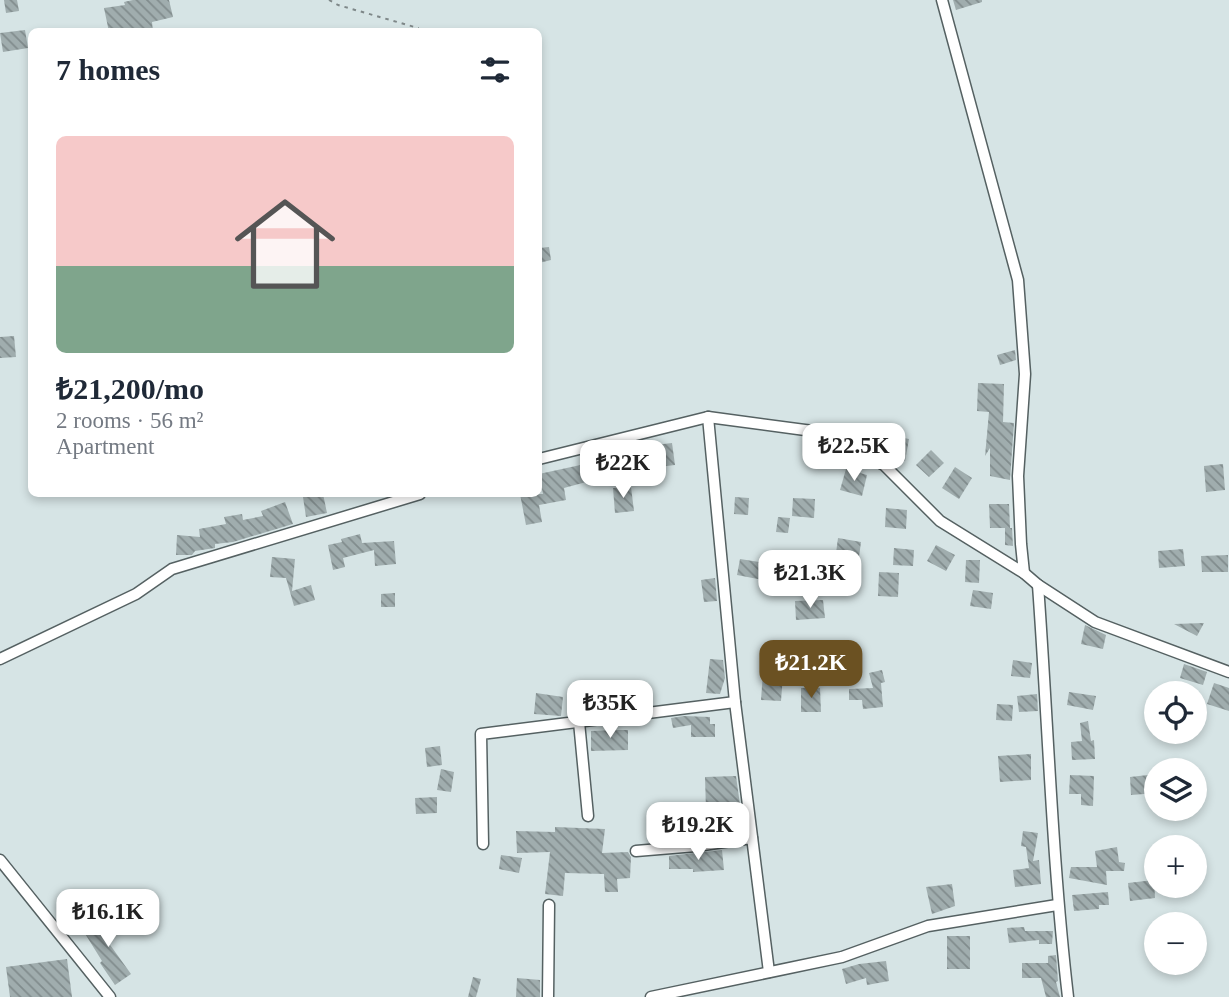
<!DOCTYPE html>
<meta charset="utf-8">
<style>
:root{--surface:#fff;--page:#f2f2f3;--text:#1f2937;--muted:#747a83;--line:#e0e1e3;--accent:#6b5122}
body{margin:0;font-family:"Times New Roman",serif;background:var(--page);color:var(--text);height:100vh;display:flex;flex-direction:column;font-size:26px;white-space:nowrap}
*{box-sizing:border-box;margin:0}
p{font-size:23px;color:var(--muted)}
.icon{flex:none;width:38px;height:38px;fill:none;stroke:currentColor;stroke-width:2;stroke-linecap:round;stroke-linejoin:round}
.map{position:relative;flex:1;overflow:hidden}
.side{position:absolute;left:28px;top:28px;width:514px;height:469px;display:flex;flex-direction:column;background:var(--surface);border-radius:10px;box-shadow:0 4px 10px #0003}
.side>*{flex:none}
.controls{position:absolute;left:1144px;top:681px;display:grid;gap:14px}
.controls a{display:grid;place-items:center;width:63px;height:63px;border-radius:50%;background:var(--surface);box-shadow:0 4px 10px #0003;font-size:35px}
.price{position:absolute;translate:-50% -60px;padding:0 16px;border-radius:14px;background:#fff;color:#222;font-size:23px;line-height:46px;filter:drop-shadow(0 2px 4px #0008)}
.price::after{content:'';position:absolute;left:50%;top:42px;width:21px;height:16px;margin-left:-10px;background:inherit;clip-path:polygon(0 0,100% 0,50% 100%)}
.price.active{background:var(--accent);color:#fff}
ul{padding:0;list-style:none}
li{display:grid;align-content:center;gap:14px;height:371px;padding:0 28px}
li+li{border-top:2px solid var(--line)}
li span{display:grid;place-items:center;height:217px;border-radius:10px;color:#555}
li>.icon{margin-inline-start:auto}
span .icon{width:126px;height:126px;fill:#fffc;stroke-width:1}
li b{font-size:30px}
h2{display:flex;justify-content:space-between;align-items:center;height:84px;padding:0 28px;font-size:30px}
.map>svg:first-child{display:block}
.building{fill:url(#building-back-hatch)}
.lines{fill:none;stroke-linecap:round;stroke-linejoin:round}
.street-casing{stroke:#556162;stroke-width:13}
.path{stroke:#7e8788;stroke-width:2;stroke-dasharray:3.5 5;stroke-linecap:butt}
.street{stroke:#fff;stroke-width:10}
</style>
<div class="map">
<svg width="1229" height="997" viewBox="0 0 1229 997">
<defs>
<pattern id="building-back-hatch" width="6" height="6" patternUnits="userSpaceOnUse" patternTransform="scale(1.75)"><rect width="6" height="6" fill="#a0adae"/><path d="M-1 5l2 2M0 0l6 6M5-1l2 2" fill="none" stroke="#818c8d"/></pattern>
</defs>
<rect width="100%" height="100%" fill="#d6e4e5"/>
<!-- building -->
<g class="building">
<polygon points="4,0 17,0 19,11 6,13"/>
<polygon points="133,0 169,0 173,17 152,22 153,32 136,32 136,29 109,32 104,8 125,5 124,2"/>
<polygon points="953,0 982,0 982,2 956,10"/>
<polygon points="25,30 28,48 3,52 0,33"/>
<polygon points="549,247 551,260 539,263 539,248"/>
<polygon points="14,336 16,357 0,358 0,337"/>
<polygon points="1015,350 1016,360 1000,365 997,355"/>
<polygon points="978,383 1004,384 1003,422 1014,423 1010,480 990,476 990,448 985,456 989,412 977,411"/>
<polygon points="889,435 909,439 905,461 884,456"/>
<polygon points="672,443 675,465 658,467 655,445"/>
<polygon points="931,450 944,463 929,477 916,465"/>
<polygon points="585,464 590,481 564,488 566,500 539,505 542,522 526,525 520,494 543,494 539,474"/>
<polygon points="1223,464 1225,490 1206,492 1204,466"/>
<polygon points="955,467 972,478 959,499 942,488"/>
<polygon points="846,469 867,475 862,496 840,490"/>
<polygon points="631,487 634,511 615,513 613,488"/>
<polygon points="323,494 327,513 306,517 303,497"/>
<polygon points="735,497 749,498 748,515 734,514"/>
<polygon points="793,498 815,499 814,518 792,516"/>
<polygon points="285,502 293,524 233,542 215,544 215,548 195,551 192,555 176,555 177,535 200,537 199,529 226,524 224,517 242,514 243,520 263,516 261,511"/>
<polygon points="989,504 1009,504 1010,528 1007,528 1012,528 1013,546 1005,545 1005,528 990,528"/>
<polygon points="886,508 907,510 906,529 885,527"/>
<polygon points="778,517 790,518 788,533 776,532"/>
<polygon points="360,534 362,543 394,541 396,564 375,566 374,550 343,558 345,567 333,570 328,545 342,542 341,539"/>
<polygon points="838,538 861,542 859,557 836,553"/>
<polygon points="936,545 955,555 946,571 927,561"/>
<polygon points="894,548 914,550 913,566 893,565"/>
<polygon points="1183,549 1185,566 1159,568 1158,551"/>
<polygon points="1228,555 1228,572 1202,572 1201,556"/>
<polygon points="272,557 295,559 292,591 311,585 315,600 294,606 286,578 270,577"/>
<polygon points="740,559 766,563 763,580 737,575"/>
<polygon points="966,560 980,560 979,583 965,582"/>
<polygon points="879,572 899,573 898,597 878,596"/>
<polygon points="715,578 717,601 704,602 701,580"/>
<polygon points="973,590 993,593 991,609 970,606"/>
<polygon points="395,593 395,607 381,607 381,594"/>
<polygon points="823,600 825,618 796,620 795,601"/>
<polygon points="1204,623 1197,636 1174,624"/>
<polygon points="1085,625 1106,635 1103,649 1081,644"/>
<polygon points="710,659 723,660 725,678 720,694 706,693"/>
<polygon points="1013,660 1032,663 1030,678 1011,676"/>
<polygon points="1184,664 1207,672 1203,685 1180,678"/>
<polygon points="882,670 885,682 881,683 883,707 863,709 862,700 849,700 849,689 873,688 869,673"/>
<polygon points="763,673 783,675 781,701 761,700"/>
<polygon points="1214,683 1229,688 1229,711 1207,704"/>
<polygon points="801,688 820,688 821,712 801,712"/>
<polygon points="1069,692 1096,696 1093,710 1067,705"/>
<polygon points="536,693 563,697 561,716 534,714"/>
<polygon points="1037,694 1038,711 1019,712 1017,696"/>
<polygon points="997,704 1013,705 1012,721 996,720"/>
<polygon points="684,716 710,717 710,724 715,724 715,737 691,737 691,725 673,728 671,718"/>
<polygon points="1088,721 1091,741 1094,740 1095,759 1072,760 1071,742 1082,741 1080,723"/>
<polygon points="618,730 628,730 628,750 591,751 591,731"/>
<polygon points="440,746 442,765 427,767 425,748"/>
<polygon points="1031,754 1031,780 1000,782 998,756"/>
<polygon points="441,769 454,772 451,792 437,790"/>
<polygon points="1157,774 1157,793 1131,795 1130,777"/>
<polygon points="1070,775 1094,776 1093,806 1081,805 1081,794 1069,794"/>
<polygon points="736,776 743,826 723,827 722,808 706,810 705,777"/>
<polygon points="437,797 437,813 416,814 415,798"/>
<polygon points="673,812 673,815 703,812 706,837 668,840 668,834 657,835 654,814"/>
<polygon points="555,827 605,829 602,853 628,852 631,857 630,878 617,879 618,892 605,892 604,874 565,873 563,896 545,894 550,852 517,853 516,831 555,832"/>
<polygon points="1023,831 1038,833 1033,861 1039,860 1041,884 1015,887 1013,870 1029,868 1026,847 1021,846"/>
<polygon points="1117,847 1119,862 1125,863 1124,871 1106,871 1107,885 1069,878 1071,867 1097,867 1095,851"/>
<polygon points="722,850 724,870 693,872 693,869 669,869 669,856"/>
<polygon points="501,855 522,858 519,873 499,869"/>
<polygon points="1154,880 1155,898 1130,901 1128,883"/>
<polygon points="952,884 955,906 932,914 926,887"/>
<polygon points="1108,892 1109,905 1099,905 1099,909 1074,911 1072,895"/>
<polygon points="111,916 121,931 108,942 131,974 115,985 100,963 102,961 84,932"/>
<polygon points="1024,927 1025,931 1053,931 1052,944 1039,944 1039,940 1009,943 1007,928"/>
<rect x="947" y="936" width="23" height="33"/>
<polygon points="1056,955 1058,981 1056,982 1060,997 1046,997 1041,978 1022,978 1022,963 1048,963 1048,956"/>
<polygon points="67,959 72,997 10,997 6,967"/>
<polygon points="886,961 889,981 867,985 866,978 846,984 842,969 859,964"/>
<polygon points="473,977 481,979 476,997 468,997"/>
<polygon points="517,978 540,980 540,997 516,997"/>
</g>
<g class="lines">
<!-- street casing -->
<g class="street-casing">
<g id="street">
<polyline points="942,0 1018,280 1025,374 1018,476 1021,544 1024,573"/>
<polyline points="708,417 735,702 769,972"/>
<polyline points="539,459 708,417 820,432 884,465 940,521 1024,573 1038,585 1095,622 1229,672"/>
<path d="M1038,585c10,137 14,275 30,412"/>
<polyline points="0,659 136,594 172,569 420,494"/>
<polyline points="579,722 588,816"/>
<polyline points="483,844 481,734 735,702"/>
<polyline points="636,851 696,846 752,838"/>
<polyline points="0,860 110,997"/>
<polyline points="548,997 549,905"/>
<polyline points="651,997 842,957 928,926 1057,905"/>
</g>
</g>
<!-- path -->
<polyline class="path" points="329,0 338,5 418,28 419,32"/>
<!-- street -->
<use href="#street" class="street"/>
</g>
</svg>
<div class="controls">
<a><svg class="icon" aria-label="locate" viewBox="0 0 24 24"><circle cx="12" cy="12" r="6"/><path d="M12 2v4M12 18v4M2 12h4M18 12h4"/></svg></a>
<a><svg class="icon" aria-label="layers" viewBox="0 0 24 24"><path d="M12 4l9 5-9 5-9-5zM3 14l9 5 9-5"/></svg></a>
<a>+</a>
<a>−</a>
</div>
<b class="price" style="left:854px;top:483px">₺22.5K</b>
<b class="price" style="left:623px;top:500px">₺22K</b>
<b class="price" style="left:810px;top:610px">₺21.3K</b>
<b class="price active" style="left:811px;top:700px">₺21.2K</b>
<b class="price" style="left:610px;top:740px">₺35K</b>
<b class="price" style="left:698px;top:862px">₺19.2K</b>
<b class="price" style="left:108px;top:949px">₺16.1K</b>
<section class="side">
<h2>7 homes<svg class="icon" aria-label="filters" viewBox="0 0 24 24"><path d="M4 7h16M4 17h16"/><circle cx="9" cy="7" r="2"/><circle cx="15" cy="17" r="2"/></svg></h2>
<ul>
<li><span style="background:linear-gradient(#f6c9c9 60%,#7fa58c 0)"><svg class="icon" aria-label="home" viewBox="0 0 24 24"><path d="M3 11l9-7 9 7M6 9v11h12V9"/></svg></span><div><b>₺21,200/mo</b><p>2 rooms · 56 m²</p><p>Apartment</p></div></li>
</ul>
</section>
</div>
